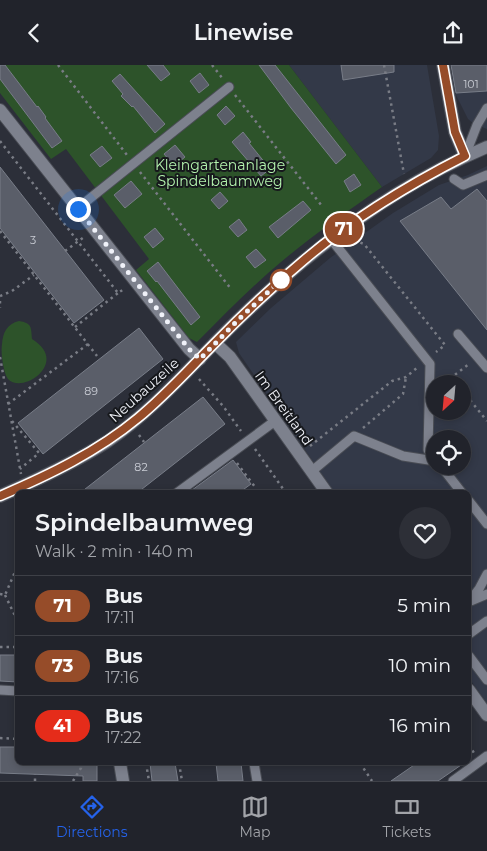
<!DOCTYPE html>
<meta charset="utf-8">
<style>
:root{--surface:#21232b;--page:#2d2f37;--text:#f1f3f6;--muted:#a2a4a9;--line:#3e4047;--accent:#2563eb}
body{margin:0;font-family:Montserrat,sans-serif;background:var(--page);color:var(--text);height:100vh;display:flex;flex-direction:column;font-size:19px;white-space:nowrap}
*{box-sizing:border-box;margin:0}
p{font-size:16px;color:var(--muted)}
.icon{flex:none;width:28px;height:28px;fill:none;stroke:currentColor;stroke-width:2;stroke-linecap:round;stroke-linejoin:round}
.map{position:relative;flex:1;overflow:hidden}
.panel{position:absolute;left:15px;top:425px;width:456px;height:275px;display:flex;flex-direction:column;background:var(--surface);border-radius:8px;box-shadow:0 2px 8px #0003,0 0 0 1px var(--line)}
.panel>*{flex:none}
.badge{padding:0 10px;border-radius:16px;font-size:18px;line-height:32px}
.needle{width:32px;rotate:206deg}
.tools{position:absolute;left:426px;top:310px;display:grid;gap:10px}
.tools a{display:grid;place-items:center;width:45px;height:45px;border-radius:50%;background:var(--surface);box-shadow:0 2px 8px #0003,0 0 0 1px var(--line);font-size:25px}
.you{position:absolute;width:25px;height:25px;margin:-12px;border:4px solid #fff;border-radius:50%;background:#1a73e8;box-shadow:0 0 0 8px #1a73e833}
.map>.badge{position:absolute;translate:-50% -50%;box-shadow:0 0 0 2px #fff}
.round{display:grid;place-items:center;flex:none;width:52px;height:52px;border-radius:26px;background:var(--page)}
.overview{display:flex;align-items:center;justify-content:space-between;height:85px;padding:0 20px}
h1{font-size:24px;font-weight:600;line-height:38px}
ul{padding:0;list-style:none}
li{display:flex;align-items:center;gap:15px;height:60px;padding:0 20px;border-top:1px solid var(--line)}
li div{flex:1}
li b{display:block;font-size:19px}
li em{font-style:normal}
li .badge{min-width:55px;font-weight:700;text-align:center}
header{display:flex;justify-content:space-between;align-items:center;height:65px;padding:0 20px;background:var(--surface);font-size:22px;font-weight:600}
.menu{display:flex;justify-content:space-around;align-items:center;height:70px;border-top:1px solid var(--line);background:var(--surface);font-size:14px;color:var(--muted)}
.menu a{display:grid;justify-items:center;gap:2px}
.menu .active{color:var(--accent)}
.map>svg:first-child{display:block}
.built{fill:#333948;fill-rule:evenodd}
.green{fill:#2d532a}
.building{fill:#5a5e69;stroke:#787d88}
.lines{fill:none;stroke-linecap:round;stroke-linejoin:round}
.lane-casing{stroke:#494c54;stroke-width:11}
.street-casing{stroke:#494c54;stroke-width:14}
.secondary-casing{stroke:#494c54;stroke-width:14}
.path{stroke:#797c85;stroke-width:2.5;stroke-dasharray:2.5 4;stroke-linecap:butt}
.lane{stroke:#7d818d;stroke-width:9}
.street{stroke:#7d818d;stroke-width:12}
.secondary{stroke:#7d818d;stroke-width:12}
.line-casing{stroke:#fff;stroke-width:11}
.line{stroke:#964c29;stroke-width:8}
.walk{stroke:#f0f2f9;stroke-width:5;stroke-dasharray:0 9}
.stop-dot{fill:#fff;stroke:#964c29;stroke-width:2.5}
.labels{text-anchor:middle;stroke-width:4;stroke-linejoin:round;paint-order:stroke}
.number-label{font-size:11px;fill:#cacdd5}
.park-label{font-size:14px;fill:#b4f4ae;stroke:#16181c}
.street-label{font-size:14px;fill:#f0f2f9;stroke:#16181c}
</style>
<header><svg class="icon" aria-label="back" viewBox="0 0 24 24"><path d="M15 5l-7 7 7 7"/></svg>Linewise<svg class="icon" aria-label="share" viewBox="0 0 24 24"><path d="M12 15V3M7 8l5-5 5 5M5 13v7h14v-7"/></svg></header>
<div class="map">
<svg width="487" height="716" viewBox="0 0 487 716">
<rect width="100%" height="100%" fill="#2c2f39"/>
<path class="built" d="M289,0H427L439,71L438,85L431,93L382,122Z
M451,0H487V64L474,59L468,54L455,28Z
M487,101V638L469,613V428L334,427L239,288L236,277L271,243L330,193L393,148L439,120L468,110ZM435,319H462V346H435ZM435,374H462V401H435Z"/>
<path class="green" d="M0,0H289L382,122C348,146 313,170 281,197C251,222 224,250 197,277L189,273L136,205L149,194L66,84L51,94L0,28Z
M19,256C32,258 31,262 32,274C70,297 23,330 8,314C5,310 4,304 3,299C2,292 1,286 2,279C3,267 7,259 19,256Z"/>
<path class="building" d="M0,0H5L37,42L38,41L46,52L45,53L62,76L52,83L0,14Z
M147,0H163L170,9L161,16Z
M259,0H275L346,90L336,99L291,43Z
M341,0H394V7L343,15Z
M451,0H487V26L456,28Z
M200,8L209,20L199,28L190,16Z
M120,9L165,59L155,68L133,41L132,42L121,31L123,29L112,16Z
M226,41L235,51L225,60L217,50Z
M243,67L251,77L249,78L270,104L261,111L232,77Z
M175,80L185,92L174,101L164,89Z
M102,81L112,93L100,102L90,90Z
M0,102L104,235L74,258L0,163Z
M354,109L361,120L350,127L344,116Z
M131,116L142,129L125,143L114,130Z
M477,124L487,136V265L400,156L441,132L451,144Z
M220,127L228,136L219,144L211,135Z
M303,136L311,145L278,173L269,162Z
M239,154L247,165L238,172L229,162Z
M155,163L164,174L153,183L144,172Z
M256,184L266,195L255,203L246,192Z
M158,197L200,252L191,260L157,216L156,217L147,206Z
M139,263L163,294L43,389L18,358Z
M203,332L225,359L137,428H80Z
M233,395L251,419L240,427L188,428Z
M0,590H18V617L0,616Z
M0,682H18V698H97V716H83V711L0,708Z
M150,698H175L178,716H152Z
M216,698H241L243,716H218Z
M417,698H464L438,716H391Z"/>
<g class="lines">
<defs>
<path id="lane" d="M465,91L477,60L487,43
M454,114L463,120L487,110
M78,143L229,22
M331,174L430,299L428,385L435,394
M458,269L487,303
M441,401L462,428
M312,406L354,371L403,391L435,396
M177,428L275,356
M469,436L487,459
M471,536L487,529
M469,537L479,524L487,509
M469,569L487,556
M469,591L487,615
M0,625L18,626
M254,698L257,716
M453,716L487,691"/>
<path id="street" d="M443,0L455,67L465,91
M0,45L189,284L200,294
M215,278L230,292L327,428
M469,625L487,650
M120,698L123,716"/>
<path id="secondary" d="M0,431C37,415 74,398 108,376C158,342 196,295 240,253C312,183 394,121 487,82"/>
</defs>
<use href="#lane" class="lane-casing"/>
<use href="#street" class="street-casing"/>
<use href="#secondary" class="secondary-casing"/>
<path class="path" d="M58,0L127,90
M212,0L223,14
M384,0L404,109
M235,30L322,141
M0,76L118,228L124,224
M140,107L231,224
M0,166L97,291
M356,173L359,177L364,179L445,280L436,287
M65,186L84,172
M0,231L12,226L34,210
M0,236V243
M75,262L118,228
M0,292L21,409
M199,314L223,341L241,366
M458,319L452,312L469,299
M462,325L487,356
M8,339L88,279
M12,356L39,388L20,404
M363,363L403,329L406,312
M139,370L144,377
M310,381L392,316L406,312L418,302
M255,384L286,428
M237,398L255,422L253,428
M0,529L5,530L18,500
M5,530L17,555L16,582
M0,582H16
M0,673L18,674
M469,680L474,688
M146,698L149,716
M179,698L182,716
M360,698L372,716
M35,716V709
M73,716L81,703V698"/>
<use href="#lane" class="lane"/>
<use href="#street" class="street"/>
<use href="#secondary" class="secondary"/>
</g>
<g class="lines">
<defs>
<path id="line" d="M0,431C49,410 97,387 138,353C166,330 189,304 214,279C242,250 272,222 303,196C352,154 408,120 465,91L455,67L443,0"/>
</defs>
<use href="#line" class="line-casing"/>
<use href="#line" class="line"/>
<path class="walk" d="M78,144L189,284L200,294L240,253L281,215"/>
</g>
<circle class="stop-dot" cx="281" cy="215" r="10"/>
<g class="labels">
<g class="number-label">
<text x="471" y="23">101</text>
<text x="33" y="179">3</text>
<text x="91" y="330">89</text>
<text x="141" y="406">82</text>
</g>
<g class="park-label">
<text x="220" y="105">Kleingartenanlage<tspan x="220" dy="16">Spindelbaumweg</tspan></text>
</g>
<g class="street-label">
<text transform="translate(144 325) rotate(-42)" y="5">Neubauzeile</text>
<text transform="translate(284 343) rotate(54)" y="5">Im Breitland</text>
</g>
</g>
</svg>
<div class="tools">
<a><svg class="needle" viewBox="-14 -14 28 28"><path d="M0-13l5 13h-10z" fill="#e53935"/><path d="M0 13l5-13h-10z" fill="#a2a4a9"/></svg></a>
<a><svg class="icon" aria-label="locate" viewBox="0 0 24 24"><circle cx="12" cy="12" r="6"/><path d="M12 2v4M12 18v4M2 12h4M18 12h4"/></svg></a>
</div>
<div class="you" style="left:78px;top:144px"></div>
<b class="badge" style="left:344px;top:164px;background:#964c29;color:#fff">71</b>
<section class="panel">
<div class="overview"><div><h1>Spindelbaumweg</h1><p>Walk · 2 min · 140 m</p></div><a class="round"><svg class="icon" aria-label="heart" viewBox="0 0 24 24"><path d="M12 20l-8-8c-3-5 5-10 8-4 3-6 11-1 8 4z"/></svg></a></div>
<ul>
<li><span class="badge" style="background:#964c29;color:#fff">71</span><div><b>Bus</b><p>17:11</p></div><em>5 min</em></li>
<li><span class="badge" style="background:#964c29;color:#fff">73</span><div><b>Bus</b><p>17:16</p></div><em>10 min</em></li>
<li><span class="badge" style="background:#e52c1a;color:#fff">41</span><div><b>Bus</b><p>17:22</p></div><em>16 min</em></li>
</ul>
</section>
</div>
<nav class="menu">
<a class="active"><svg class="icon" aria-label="directions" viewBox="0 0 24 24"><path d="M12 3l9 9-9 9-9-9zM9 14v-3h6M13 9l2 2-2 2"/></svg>Directions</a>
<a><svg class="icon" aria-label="map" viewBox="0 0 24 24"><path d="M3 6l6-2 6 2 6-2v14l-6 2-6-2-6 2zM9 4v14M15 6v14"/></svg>Map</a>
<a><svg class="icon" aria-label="tickets" viewBox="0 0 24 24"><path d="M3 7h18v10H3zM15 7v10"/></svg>Tickets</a>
</nav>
